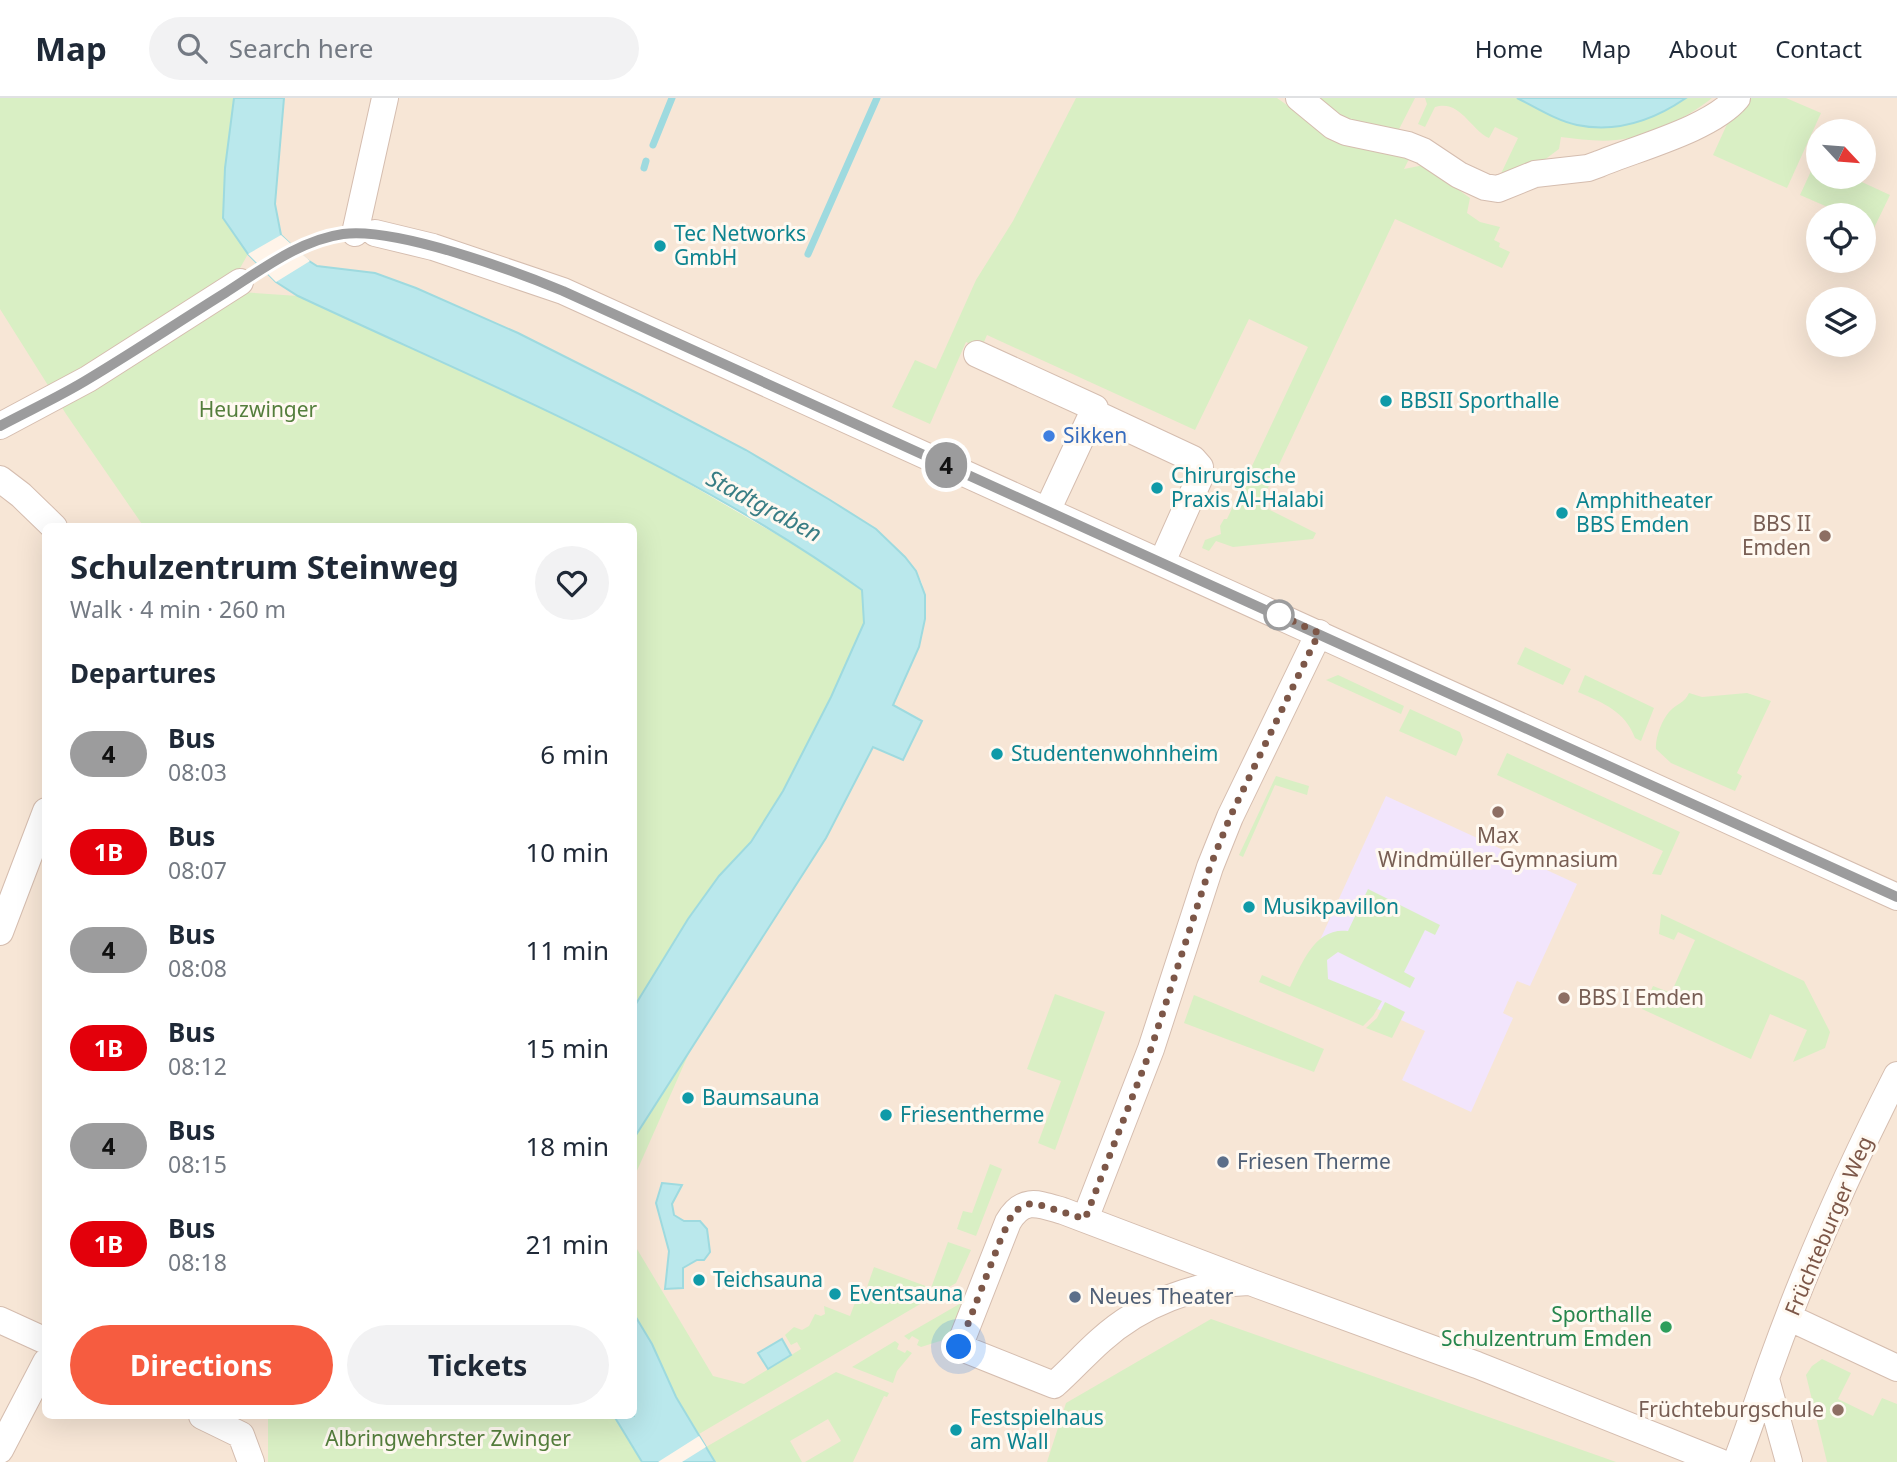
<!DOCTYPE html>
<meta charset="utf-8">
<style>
:root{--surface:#fff;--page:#f2f2f3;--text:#1f2937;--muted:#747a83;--line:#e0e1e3;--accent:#f65c40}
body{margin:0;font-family:"Noto Sans",sans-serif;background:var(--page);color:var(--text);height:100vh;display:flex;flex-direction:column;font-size:26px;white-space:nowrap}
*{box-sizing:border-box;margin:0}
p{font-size:23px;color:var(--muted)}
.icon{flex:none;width:38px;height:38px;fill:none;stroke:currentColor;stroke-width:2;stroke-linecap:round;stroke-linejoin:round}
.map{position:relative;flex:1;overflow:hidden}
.panel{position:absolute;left:42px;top:425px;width:595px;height:896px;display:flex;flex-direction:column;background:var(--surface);border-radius:10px;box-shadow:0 7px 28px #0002}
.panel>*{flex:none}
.badge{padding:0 14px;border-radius:23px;font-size:24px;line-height:46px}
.needle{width:46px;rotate:116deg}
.tools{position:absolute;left:1806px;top:21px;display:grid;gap:14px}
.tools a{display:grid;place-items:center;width:70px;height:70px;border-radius:50%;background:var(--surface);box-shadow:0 7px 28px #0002;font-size:35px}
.you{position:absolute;width:35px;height:35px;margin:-18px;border:5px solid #fff;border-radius:50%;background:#1a73e8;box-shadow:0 0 0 10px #1a73e833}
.map>.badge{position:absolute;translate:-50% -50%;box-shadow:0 0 0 4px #fff}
h2{padding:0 28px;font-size:26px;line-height:63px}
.round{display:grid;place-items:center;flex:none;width:74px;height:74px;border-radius:37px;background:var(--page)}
.overview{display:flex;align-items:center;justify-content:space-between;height:119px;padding:0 28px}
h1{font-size:33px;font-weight:700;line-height:52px}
.action{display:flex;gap:14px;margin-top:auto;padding:14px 28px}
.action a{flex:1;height:80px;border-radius:42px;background:var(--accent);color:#fff;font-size:28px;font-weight:700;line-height:80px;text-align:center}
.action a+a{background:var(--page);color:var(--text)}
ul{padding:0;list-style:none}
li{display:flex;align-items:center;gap:21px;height:98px;padding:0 28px}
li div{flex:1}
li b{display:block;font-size:26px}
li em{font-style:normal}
li .badge{min-width:77px;font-weight:700;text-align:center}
header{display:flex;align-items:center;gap:42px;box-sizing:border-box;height:98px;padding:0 35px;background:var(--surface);border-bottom:2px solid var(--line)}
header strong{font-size:33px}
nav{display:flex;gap:38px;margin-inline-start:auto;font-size:24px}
.search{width:490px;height:63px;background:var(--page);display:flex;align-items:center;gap:18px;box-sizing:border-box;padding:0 24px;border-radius:38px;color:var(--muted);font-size:26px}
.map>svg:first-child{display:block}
.residential{fill:#f7e6d6;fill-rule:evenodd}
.education{fill:#f2e5fc}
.green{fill:#d9efc4}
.water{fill:#bae8ec;stroke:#9edadf;stroke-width:2}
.pier{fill:#fff4e9}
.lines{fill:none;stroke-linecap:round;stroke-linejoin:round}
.stream{stroke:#9edadf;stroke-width:7}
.minor-casing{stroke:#d5bdaf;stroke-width:28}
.minor{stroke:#fff;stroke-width:26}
.line-casing{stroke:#fff;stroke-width:16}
.line{stroke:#9c9c9d;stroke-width:10}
.walk{stroke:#7d5748;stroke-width:7;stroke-dasharray:0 12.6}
.culture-dot{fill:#0f9aa8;stroke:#fff9f1;stroke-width:2.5}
.shop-dot{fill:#3f7fe0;stroke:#fff9f1;stroke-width:2.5}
.education-dot{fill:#8d6e63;stroke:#fff9f1;stroke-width:2.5}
.stop-dot{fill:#fff;stroke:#9c9c9d;stroke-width:3.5}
.service-dot{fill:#5c6f8a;stroke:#fff9f1;stroke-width:2.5}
.leisure-dot{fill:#2e9e5b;stroke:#fff9f1;stroke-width:2.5}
.labels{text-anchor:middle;stroke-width:6;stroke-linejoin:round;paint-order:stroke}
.culture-label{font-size:21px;fill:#0d838f;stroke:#fff9f1;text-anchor:start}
.park-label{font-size:21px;fill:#547e3c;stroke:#fff9f1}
.shop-label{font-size:21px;fill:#366cbe;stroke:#fff9f1;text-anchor:start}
.education-label{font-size:21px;fill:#785e54;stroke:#fff9f1;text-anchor:end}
.service-label{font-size:21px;fill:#4e5e75;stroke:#fff9f1;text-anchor:start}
.street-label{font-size:21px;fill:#7d5748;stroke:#fff9f1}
.leisure-label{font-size:21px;fill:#27864d;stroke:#fff9f1;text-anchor:end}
.water-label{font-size:23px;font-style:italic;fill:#397d84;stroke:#fff9f1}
</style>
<header>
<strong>Map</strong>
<div class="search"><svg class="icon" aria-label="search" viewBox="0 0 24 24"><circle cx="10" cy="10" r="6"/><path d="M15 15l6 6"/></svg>Search here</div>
<nav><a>Home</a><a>Map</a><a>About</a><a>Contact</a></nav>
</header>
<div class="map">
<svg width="1897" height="1364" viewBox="0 0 1897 1364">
<rect width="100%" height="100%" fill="#fff4e9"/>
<path class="residential" d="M0,0H234L225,70L248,156L276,184L506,295L812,457L862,492L719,778L634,909V429H46V1318H614L642,1364H0Z
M284,0H1517L1537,10L1645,22L1686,0H1897V1364H715L676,1299L652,1246L634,1216V1040L826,740L873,648L903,662L893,607L919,549L926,509L922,485L916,473L876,431L746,352L641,297L518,235L416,190L375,175L317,168L306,161L281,137L275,106ZM1818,33H1864V79H1818ZM1818,117H1864V163H1818ZM1818,201H1864V247H1818Z"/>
<path class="education" d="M1386,698L1577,786L1530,888L1517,883L1503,915L1513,920L1471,1014L1402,982L1425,933L1304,877Z"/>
<path class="green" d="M0,0H234L225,70L223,119L248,156L227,193L298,198L576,326L646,361L812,457L862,492L864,525L831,600L783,693L751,744L719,778L688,821L634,909V429H144L66,316L0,211Z
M1076,0H1277L1304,19L1410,59L1404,71L1424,67L1470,100L1467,115L1480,124L1500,129L1494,142L1500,145L1499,149L1510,154L1502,170L1395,121L1260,407L1316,435L1313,441L1233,449L1216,443L1209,453L1202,450L1205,442L1221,436L1220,428L1224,421H1227L1308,249L1249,221L1195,332L987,237L981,251L966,244L930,326L892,309L915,262L936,271L976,182L1013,123Z
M1303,0H1415L1396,37L1342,21Z
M1425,0H1517L1575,27L1645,22L1686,0H1712C1685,21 1650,39 1616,42C1598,44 1579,41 1561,39L1559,51L1509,88L1496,86L1518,40L1495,29L1489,40C1470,31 1460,1 1435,9L1425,29L1418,26L1427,6Z
M1744,0H1786L1821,15L1787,90L1713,57L1728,24Z
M1818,58V79H1851L1890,97L1874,130L1864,125V117H1846L1800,97Z
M1525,549L1571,571L1563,587L1517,566Z
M1338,577L1404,608L1401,616L1326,582Z
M1585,577L1654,610L1641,643L1635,640C1625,613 1603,605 1578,594Z
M1689,595L1702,599L1747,595L1771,603L1737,675L1742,678L1735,693L1671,665L1656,651C1655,640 1662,622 1669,614C1676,606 1685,605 1689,595Z
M1410,611L1460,634L1463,642L1456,658L1399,633Z
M1507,655L1680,734L1661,777L1652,776L1663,753L1497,677Z
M1276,678L1309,688L1307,697L1275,687L1243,759L1239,757Z
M1368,791L1440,827L1435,837L1425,832L1404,874L1415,880L1410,890L1338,854L1327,862L1328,881L1382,903L1373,918L1363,928L1259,884L1262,877L1290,889C1303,864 1315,829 1348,833Z
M1661,816L1804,883L1830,934L1825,950L1793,964L1807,932L1770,916L1751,961L1642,911L1653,888L1671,895L1695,842L1678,834L1674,842L1659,836Z
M1055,896L1105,914L1055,1052L1038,1045L1061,983L1027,971Z
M1194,897L1324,951L1314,974L1184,925Z
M1385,904L1405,914L1392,940L1366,930L1377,920Z
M689,955L636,1075L634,1084V1040Z
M990,1066L1002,1071L976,1138L957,1131L963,1113L972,1115Z
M948,1144L971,1152L956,1185L699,1336L676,1299L652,1246L634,1216V1146L713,1278L744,1286L801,1251L797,1244L791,1247L785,1237L794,1229L802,1232L809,1228L815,1216L821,1218L825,1216L824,1208L850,1218L860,1191L866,1192L874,1169L931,1190Z
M968,1201L956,1238L921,1249L917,1247L919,1242L912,1238L909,1242L904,1238Z
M1211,1221L1616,1364H1047L1066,1305Z
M895,1243L899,1246L897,1251L905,1255L907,1252L912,1255L897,1273L893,1285L852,1269Z
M1822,1261L1851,1275L1838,1301L1873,1318L1882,1300L1897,1306V1364H1827L1806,1277L1812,1268Z
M836,1274L889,1295L887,1299L884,1298L853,1364H805L841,1343L828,1321L790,1343L802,1364H715L706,1349Z
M268,1318H614L642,1364H268Z"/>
<path class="water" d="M234,0H284L275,106L281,137L306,161L317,168L375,175L416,190L518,235L641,297L746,352L830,402L876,431L905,459L916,473L925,497V521L919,549L893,607L922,623L903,662L873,649L826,740L634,1040V909L688,821L719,778L751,744L783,693L831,599L864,525L862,492C689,368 490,288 298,198L276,184L248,156L223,120L225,70Z
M1517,0H1686C1654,22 1616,35 1577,27C1557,23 1535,9 1517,0Z
M662,1085L682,1087L672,1106L674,1117L684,1123H700L707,1131L710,1154L704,1162H697L683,1170V1190L665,1191L669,1153L656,1105Z
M634,1216L652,1246L676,1299L715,1364H642L614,1318H634Z
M782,1241L791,1257L768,1271L758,1255Z"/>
<path class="pier" d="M281,137L310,163L276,184L248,156Z
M699,1338L706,1349L682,1364H658Z"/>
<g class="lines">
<path class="stream" d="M653,47L672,0
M644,70L646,63
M808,156L877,0"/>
<defs>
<path id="minor" d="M1299,0L1333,28L1346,34L1408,47L1423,53L1459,77L1485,89L1498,91L1535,76L1588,70L1599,66C1637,50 1711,31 1737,0
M355,135L385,0
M375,135L433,149L563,193L1897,799
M977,256L1095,310L1047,413
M1103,319L1193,361L1200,369V379L1162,464
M0,328L88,281L240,184
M0,381L21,397L54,429
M0,834L46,713
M1085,1121L1151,951L1210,769L1230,719L1319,535
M1249,1184C1195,1185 1141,1206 1101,1242C1084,1257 1070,1273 1054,1287L959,1249L1008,1124C1023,1098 1039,1106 1063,1113L1258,1187L1477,1267L1720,1364
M1790,1220L1897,1270
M0,1222L46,1243
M1766,1281L1789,1364
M202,1318L241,1337L251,1364
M0,1352L46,1264
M1736,1364C1749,1331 1760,1296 1772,1263C1807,1165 1850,1069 1897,977"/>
</defs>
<use href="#minor" class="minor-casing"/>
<use href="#minor" class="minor"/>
</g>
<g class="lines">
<defs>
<path id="line" d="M0,328C30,312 61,298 90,280C135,253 180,223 225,195C261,172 300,142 343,136C396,129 512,172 563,193L1897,799"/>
</defs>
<use href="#line" class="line-casing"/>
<use href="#line" class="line"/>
<path class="walk" d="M959,1249L1000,1143L1013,1114L1028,1106H1037L1085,1121L1151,951L1210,769L1230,719L1319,535L1279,517"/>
</g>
<g class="culture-dot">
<circle cx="660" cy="148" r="7"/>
<circle cx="1386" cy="303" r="7"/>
<circle cx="1157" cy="390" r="7"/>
<circle cx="1562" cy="415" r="7"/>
<circle cx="997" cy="656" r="7"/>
<circle cx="1249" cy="809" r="7"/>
<circle cx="688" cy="1000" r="7"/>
<circle cx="886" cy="1017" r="7"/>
<circle cx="699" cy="1182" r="7"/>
<circle cx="835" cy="1196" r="7"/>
<circle cx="956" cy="1332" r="7"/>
</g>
<circle class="shop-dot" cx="1049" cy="338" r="7"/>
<g class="education-dot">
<circle cx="1825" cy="438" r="7"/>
<circle cx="1498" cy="714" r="7"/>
<circle cx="1564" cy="900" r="7"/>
<circle cx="1838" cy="1312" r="7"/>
</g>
<circle class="stop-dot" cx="1279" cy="517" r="14"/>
<g class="service-dot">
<circle cx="1223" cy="1064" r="7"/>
<circle cx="1075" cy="1199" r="7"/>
</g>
<circle class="leisure-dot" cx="1666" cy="1229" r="7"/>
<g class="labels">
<g class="culture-label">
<text x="674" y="143">Tec Networks<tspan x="674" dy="24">GmbH</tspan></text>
<text x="1400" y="310">BBSII Sporthalle</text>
<text x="1171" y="385">Chirurgische<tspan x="1171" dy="24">Praxis Al-Halabi</tspan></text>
<text x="1576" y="410">Amphitheater<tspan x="1576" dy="24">BBS Emden</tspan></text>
<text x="1011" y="663">Studentenwohnheim</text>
<text x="1263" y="816">Musikpavillon</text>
<text x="702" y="1007">Baumsauna</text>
<text x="900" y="1024">Friesentherme</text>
<text x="713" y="1189">Teichsauna</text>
<text x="849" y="1203">Eventsauna</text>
<text x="970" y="1327">Festspielhaus<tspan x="970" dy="24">am Wall</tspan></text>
</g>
<g class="park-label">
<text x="258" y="319">Heuzwinger</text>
<text x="448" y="1348">Albringwehrster Zwinger</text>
</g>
<g class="shop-label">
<text x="1063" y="345">Sikken</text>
</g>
<g class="education-label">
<text x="1811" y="433">BBS II<tspan x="1811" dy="24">Emden</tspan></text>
<text x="1498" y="745" text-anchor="middle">Max<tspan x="1498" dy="24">Windmüller-Gymnasium</tspan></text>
<text x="1578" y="907" text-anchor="start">BBS I Emden</text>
<text x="1824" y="1319">Früchteburgschule</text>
</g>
<g class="service-label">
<text x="1237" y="1071">Friesen Therme</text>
<text x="1089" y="1206">Neues Theater</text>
</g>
<g class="street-label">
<text transform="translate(1829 1128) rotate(-67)" y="7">Früchteburger Weg</text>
</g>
<g class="leisure-label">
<text x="1652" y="1224">Sporthalle<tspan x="1652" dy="24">Schulzentrum Emden</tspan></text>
</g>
<g class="water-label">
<text transform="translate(764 408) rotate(28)" y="8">Stadtgraben</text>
</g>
</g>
</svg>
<div class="tools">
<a><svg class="needle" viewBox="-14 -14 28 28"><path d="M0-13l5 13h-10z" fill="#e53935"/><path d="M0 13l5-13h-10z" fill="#747a83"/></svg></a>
<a><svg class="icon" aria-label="locate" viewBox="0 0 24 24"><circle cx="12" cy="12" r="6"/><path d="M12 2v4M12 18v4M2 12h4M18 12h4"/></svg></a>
<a><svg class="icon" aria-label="layers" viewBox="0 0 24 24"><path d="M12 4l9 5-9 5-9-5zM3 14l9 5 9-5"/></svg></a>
</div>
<div class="you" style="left:959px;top:1249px"></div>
<b class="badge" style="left:946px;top:367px;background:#9c9c9d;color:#111">4</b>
<section class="panel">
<div class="overview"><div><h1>Schulzentrum Steinweg</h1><p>Walk · 4 min · 260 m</p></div><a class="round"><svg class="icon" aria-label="heart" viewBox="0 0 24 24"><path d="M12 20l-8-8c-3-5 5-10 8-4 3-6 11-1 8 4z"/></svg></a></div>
<h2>Departures</h2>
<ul>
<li><span class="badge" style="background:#9c9c9d;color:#111">4</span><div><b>Bus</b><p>08:03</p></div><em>6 min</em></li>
<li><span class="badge" style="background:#e3000b;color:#fff">1B</span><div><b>Bus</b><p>08:07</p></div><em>10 min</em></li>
<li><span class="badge" style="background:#9c9c9d;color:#111">4</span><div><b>Bus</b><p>08:08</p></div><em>11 min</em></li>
<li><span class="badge" style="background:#e3000b;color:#fff">1B</span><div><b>Bus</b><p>08:12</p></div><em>15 min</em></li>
<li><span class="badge" style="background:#9c9c9d;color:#111">4</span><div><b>Bus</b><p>08:15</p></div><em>18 min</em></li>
<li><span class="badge" style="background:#e3000b;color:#fff">1B</span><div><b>Bus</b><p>08:18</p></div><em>21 min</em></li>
</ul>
<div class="action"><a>Directions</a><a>Tickets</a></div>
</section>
</div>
